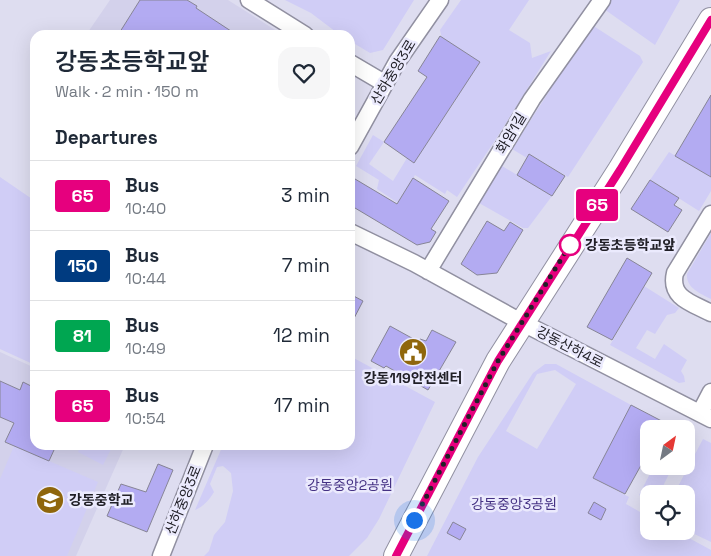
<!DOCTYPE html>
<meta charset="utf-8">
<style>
:root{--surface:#fff;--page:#f6f6f7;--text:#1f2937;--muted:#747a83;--line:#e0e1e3}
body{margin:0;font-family:"Space Grotesk","Noto Sans KR",sans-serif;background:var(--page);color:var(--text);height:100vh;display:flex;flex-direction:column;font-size:19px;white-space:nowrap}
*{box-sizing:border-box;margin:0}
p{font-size:16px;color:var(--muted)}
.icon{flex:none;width:28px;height:28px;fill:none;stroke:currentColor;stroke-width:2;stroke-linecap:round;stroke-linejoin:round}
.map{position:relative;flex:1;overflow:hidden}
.side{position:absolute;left:30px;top:30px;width:325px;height:420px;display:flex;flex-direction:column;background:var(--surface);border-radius:15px;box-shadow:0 5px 20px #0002}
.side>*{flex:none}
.badge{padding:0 10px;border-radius:4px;font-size:18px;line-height:32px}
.needle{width:32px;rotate:33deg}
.controls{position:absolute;left:640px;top:420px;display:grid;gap:10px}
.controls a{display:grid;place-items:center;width:55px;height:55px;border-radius:10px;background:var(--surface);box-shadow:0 5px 20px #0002;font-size:25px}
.you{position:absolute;width:25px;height:25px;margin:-12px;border:4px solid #fff;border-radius:50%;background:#1a73e8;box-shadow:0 0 0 8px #1a73e833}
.map>.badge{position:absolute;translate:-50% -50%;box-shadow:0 0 0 2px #fff}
h2{padding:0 25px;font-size:19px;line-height:45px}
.round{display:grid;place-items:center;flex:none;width:52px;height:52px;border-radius:15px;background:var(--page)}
.summary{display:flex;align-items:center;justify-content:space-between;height:85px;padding:0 25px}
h1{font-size:24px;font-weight:600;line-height:38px}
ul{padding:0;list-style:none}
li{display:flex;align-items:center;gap:15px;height:70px;padding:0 25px;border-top:1px solid var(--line)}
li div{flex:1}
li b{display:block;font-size:19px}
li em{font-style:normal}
li .badge{min-width:55px;font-weight:700;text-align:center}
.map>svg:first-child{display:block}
.built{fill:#d3d1eb}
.green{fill:#d0cdf6;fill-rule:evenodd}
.building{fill:#b3abf2;stroke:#878596}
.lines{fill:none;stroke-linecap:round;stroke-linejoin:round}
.minor-casing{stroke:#9190a1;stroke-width:19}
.secondary-casing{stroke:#9190a1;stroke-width:26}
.minor{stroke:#fff;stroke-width:16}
.secondary{stroke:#fff;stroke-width:24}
.line-casing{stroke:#fff;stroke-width:11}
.line{stroke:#e6007e;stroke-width:8}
.walk{stroke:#212027;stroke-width:5;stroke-dasharray:0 9}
.stop-dot{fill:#fff;stroke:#e6007e;stroke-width:2.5}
.labels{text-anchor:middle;stroke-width:5;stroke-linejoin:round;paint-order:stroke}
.street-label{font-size:14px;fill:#212027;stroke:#ebeafd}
.stop-label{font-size:14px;font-weight:bold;fill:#212027;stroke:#ebeafd;text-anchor:start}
.poi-label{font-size:14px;font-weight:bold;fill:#212027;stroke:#ebeafd}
.park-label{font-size:14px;fill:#453284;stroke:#ebeafd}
</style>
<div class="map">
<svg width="711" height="556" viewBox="0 0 711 556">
<rect width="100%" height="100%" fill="#deddf0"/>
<path class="built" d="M110,0H228L283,35H86Z
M0,352L35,368V445H125L76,556H0Z"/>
<path class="green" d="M285,0H414L383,50L370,53L350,41V35H340L311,13Z
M461,0H529L509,30L530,43L532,58L551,51L496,139L457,197L447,190L445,194L415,175L398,203L377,189L379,180L356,166L373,135L384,142L369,164L393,181L407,158L414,162L456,100L440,30Z
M611,0H680L655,45L604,9Z
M592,25L640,56L643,62L568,177L530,154L527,158L512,149Z
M669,152L711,177V191L699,211L650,180Z
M502,166L552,196L528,228H523L479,203Z
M0,177L35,201V365L0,349Z
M711,233V299C700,293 686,288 687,274Z
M644,286L679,308L675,313L667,315L655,334L647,330L636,348L655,359L664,344L687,360L681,371L684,376L685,382L679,383L610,345Z
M350,356L435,402L379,519L367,538L349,556H204L209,551L214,535L225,522L233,491L231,473L223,466L217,467L210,484L214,492C209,500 204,506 195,510L223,445H350Z
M545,364H556L631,405L593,478L629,497L626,504L649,517V531H676L711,550V556H427L478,457L533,373ZM555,370L576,384L537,449L506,431L537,374Z
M703,439L711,443V542L686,530V494H674Z
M81,445H113L103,465L78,452Z
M14,446L98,482L67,556H0V479Z
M654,466H673L659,494H649V500L639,495Z"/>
<path class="building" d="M140,0H187L197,6L196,8L237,35H118Z
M440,36L480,62L414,163L384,142L427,77L418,71Z
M711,95V177L675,156Z
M529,154L565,176L552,196L517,175Z
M350,176L397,204L413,178L449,201L431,229L436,232L430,242L417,245L350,205Z
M650,180L679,198L674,205L682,210L668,232L631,209Z
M487,221L504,231L510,222L523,230L497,273L477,275L461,264Z
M627,258L652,273L612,340L587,327Z
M350,294L363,301L350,326Z
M390,326L419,342L420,339L426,341L432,330L456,342L428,390L386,366L384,368L371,361Z
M0,381L20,390L23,382L35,388V445H44L54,450L49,461L5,442L14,423L0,417Z
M631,405L677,429H649V451L625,494L593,478Z
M158,464L173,470L147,532L107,516L121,484L146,492Z
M594,502L606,509L601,520L588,513Z
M453,522L466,529L460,540L447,533Z"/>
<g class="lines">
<defs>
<path id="minor" d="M249,0L305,35
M350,63L384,83
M350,147L397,62L440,0
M711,214L675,273C669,298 692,303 711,313
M350,232L414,263L521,322L711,419
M428,271L532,99L602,0
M700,413L711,392
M161,556L205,445"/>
<path id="secondary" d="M396,556L498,361L620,170L711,20"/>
</defs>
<use href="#minor" class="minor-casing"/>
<use href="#secondary" class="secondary-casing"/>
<use href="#minor" class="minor"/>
<use href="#secondary" class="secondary"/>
</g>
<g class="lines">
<defs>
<path id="line" d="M396,556L498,361L620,170L711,20"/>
</defs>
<use href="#line" class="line-casing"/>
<use href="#line" class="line"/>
<path class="walk" d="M414,520L498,361L570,245"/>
</g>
<defs>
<symbol id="civic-disc" viewBox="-11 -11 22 22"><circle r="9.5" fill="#8f660c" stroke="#ebeafd"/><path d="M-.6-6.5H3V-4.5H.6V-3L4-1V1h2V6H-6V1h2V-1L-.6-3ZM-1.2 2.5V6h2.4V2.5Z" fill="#fff"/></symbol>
<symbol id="school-disc" viewBox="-11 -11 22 22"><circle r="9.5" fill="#8f660c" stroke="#ebeafd"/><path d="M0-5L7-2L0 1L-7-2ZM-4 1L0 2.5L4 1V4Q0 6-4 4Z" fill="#fff"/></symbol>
</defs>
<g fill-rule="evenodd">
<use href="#civic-disc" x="397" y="336" width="32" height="32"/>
<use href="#school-disc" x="34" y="484" width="32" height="32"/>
</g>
<circle class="stop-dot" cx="570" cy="245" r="10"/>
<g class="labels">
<g class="street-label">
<text transform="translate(393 72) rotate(-59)" y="5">산하중앙3로</text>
<text transform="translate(511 133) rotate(-59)" y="5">화암1길</text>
<text transform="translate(570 347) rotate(27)" y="5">강동산하4로</text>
<text transform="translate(183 500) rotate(-68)" y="5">산하중앙3로</text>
</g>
<g class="stop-label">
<text x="585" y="250">강동초등학교앞</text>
</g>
<g class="poi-label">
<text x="413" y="383">강동119안전센터</text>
<text x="69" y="505" text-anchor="start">강동중학교</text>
</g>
<g class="park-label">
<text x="350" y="490">강동중앙2공원</text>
<text x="514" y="509">강동중앙3공원</text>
</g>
</g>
</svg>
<div class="controls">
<a><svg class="needle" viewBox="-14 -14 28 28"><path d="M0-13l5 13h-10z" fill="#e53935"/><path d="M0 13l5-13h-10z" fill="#747a83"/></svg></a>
<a><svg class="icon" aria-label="locate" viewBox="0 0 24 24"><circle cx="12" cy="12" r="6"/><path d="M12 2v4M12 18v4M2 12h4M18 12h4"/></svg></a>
</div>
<div class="you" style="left:414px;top:520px"></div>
<b class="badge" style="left:597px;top:205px;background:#e6007e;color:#fff">65</b>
<section class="side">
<div class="summary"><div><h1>강동초등학교앞</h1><p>Walk · 2 min · 150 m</p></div><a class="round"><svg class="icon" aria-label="heart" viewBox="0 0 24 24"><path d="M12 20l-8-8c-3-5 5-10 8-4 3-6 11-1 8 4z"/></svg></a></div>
<h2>Departures</h2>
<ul>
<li><span class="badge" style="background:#e6007e;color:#fff">65</span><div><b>Bus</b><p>10:40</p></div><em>3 min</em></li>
<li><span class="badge" style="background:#003b80;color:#fff">150</span><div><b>Bus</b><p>10:44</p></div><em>7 min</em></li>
<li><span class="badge" style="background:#00a651;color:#fff">81</span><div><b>Bus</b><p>10:49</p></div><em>12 min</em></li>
<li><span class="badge" style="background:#e6007e;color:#fff">65</span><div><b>Bus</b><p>10:54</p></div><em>17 min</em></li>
</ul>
</section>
</div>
